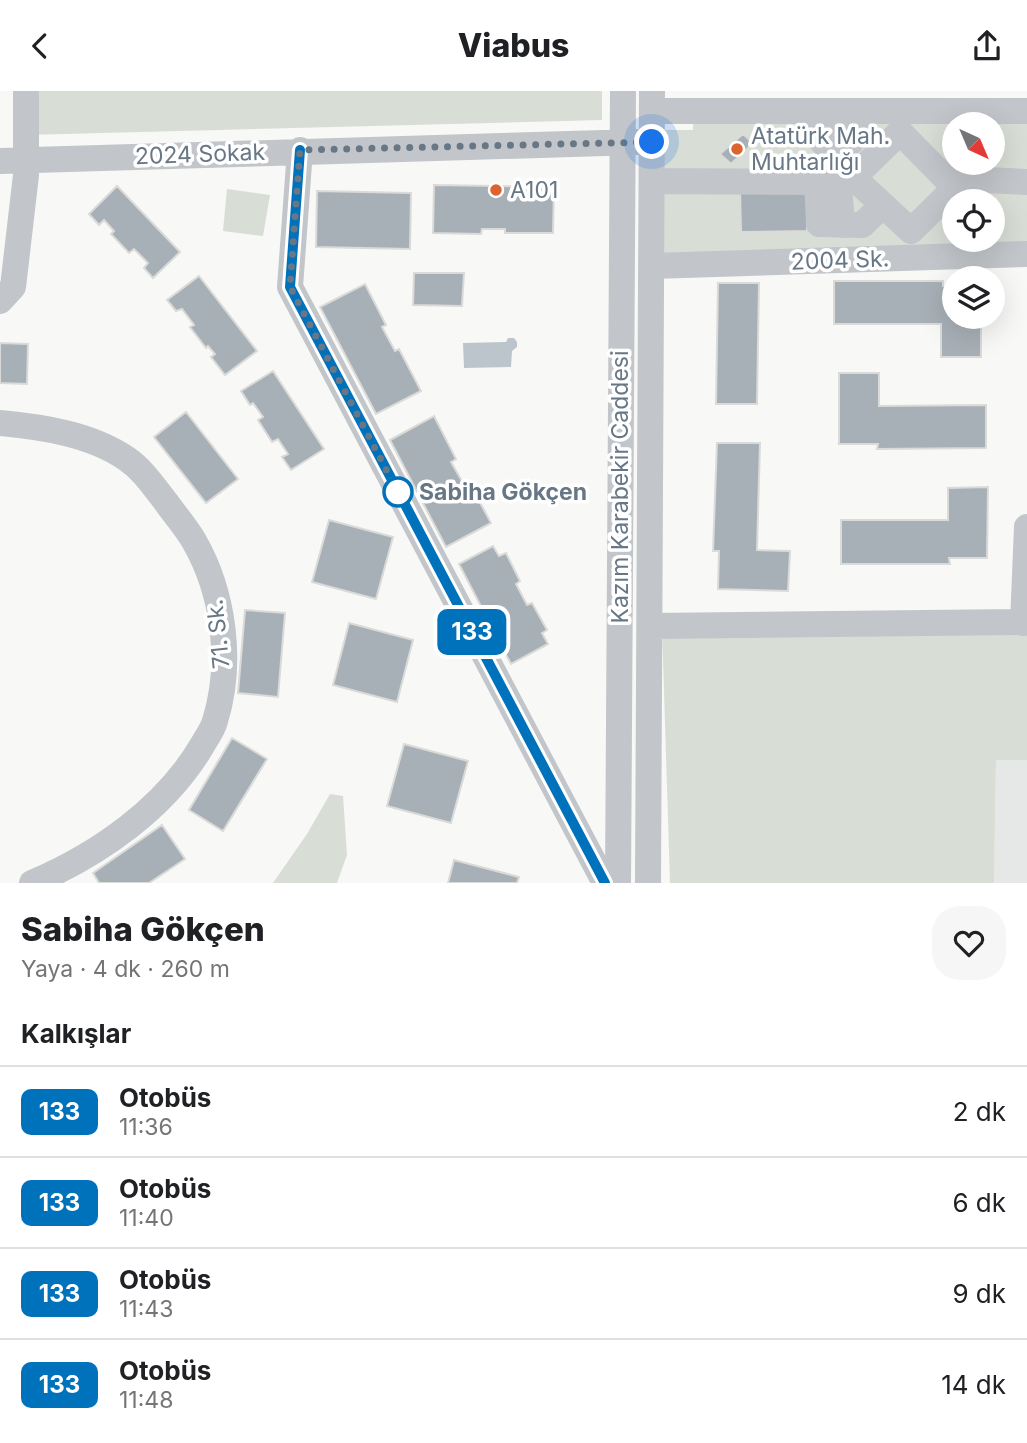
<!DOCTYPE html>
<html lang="tr">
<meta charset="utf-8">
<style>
:root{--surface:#fff;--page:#f6f6f6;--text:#202124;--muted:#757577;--line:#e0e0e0}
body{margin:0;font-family:Inter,sans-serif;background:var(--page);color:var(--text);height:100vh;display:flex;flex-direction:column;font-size:26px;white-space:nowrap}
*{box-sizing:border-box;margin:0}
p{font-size:23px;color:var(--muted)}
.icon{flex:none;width:38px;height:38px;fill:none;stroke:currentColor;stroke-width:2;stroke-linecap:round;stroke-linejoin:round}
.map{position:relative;height:792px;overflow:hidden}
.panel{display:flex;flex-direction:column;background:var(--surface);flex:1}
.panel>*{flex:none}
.badge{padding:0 14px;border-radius:10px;font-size:24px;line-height:46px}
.needle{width:46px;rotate:136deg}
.buttons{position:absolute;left:942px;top:21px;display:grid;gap:14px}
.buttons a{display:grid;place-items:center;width:63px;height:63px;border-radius:50%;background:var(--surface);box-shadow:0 7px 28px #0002;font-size:35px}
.you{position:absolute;width:35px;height:35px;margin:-18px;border:5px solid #fff;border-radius:50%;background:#1a73e8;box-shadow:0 0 0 10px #1a73e833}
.map>.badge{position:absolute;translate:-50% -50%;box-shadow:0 0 0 4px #fff}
h2{padding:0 21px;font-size:26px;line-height:63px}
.round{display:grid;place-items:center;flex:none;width:74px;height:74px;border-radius:28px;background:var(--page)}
.head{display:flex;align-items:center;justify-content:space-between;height:119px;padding:0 21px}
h1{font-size:33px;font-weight:800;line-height:52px}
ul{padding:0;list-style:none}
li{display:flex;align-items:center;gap:21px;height:91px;padding:0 21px;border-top:2px solid var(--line)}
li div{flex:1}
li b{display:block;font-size:26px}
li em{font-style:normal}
li .badge{min-width:77px;font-weight:700;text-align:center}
header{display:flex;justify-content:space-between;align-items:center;height:91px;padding:0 21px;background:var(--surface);font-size:32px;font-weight:800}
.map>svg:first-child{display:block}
.built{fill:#e6e7e7}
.green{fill:#d8ddd5;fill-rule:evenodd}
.water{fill:#bcc5cb}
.building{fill:#a8b0b7;stroke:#dadad8;stroke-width:2}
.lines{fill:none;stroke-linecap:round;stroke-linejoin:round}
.minor{stroke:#c2c5c9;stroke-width:26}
.line-casing{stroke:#fff;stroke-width:16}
.line{stroke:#0072bc;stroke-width:10}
.walk{stroke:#687786;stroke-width:7;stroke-dasharray:0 12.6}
.poi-dot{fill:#dd6331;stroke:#fff;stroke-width:2.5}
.stop-dot{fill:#fff;stroke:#0072bc;stroke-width:3.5}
.labels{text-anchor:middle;stroke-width:7;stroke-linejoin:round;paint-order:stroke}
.poi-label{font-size:23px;fill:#687786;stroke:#fff;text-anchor:start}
.street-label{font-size:23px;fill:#687786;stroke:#fff}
.stop-label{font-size:23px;font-weight:bold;fill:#687786;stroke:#fff;text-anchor:start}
</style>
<header><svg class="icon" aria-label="back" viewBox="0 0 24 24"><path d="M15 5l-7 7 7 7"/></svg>Viabus<svg class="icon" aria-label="share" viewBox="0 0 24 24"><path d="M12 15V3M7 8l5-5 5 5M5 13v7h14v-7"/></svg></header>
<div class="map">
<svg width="1027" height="792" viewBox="0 0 1027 792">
<rect width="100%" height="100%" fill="#f8f8f6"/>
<path class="built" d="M996,669H1027V792H994Z"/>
<path class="green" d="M26,0H602V29L25,44Z
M694,9L1027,19V163L663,174L664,39H693ZM954,33H992V72H954ZM954,110H992V149H954Z
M227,98L270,104L263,145L223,140Z
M1027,449V669H996L994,792H670L662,535L1023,531Z
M330,703L343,705L347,764L337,792H273L307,743Z"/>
<path class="water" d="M508,247H514L517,251V256L512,260L511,276L464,277L463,252L506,251Z"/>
<path class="building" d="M743,43L753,52L731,73L720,63Z
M434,94L554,96L553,142H505V138H482L481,143L433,142Z
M117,95L180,161L153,187L144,177L148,172L134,158L129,162L111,143L114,140L104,129L99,134L89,123Z
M317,100L411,102L410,158L316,156Z
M740,100H808L807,140L741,141Z
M414,182H464L462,215L413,214Z
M199,185L257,260L225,284L211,266L215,263L208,255L206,257L190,236L194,234L182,218L176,220L167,209Z
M834,190H943V195H954V226H981V266H941V233H834Z
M718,192H759L757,313H716Z
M365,193L386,234L382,236L395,260L399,258L421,300L376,323L320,216Z
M0,252L28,253L27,293L0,292Z
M273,280L324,358L291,379L282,366L288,363L278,348L272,351L258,329L263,326L253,312L250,314L241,300Z
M839,282H879V315L986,314V357L877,358L878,353H839Z
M186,321L238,388L206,412L154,346Z
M434,325L456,368L451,371L463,392L469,391L491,432L446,456L390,349Z
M717,352H760L757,459L790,460L788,500L718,498L719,460H713Z
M988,396L987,467H949L950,473H841V429H948V397Z
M329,429L393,446L376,508L312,491Z
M493,455L499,465L506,462L520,490L516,493L527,514L532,512L547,539L542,542L548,553L511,573L459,473Z
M245,519L285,522L278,606L238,602Z
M349,532L413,549L397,611L333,594Z
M232,647L267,668L223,740L189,719Z
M404,653L468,670L451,732L387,715Z
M162,734L185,768L149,792H99L93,782Z
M454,769L519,786L517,792H448Z"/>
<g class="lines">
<path class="minor" d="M652,20H1027
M300,59L290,196L605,792
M837,67L816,44L839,20L859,42L837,67L842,134
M0,70L638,51
M663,90L817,91L819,133L862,134L883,114
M954,96L900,41L860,80L857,90L911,140L964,88L1027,91
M652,175L1027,163
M0,210L13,196L26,84V0
M0,332C42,336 91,343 127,368C143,379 154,396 166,411C175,424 186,436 194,450C224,502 233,572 215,630C213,638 207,646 203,653C166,717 98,764 32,792
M1023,532L1027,436
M650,535L1027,531
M618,792L623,0
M648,792L652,0"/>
</g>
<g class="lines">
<defs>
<path id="line" d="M300,59L290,196L605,792"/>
</defs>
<use href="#line" class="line-casing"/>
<use href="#line" class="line"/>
<path class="walk" d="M398,401L290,196L300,59L652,51"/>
</g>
<g class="poi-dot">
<circle cx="737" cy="58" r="7"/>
<circle cx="496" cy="99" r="7"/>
</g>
<circle class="stop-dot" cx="398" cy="401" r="14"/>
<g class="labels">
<g class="poi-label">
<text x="751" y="53">Atatürk Mah.<tspan x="751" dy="26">Muhtarlığı</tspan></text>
<text x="510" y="107">A101</text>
</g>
<g class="street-label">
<text transform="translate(200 63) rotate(-2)" y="8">2024 Sokak</text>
<text transform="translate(840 169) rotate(-2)" y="8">2004 Sk.</text>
<text transform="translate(620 396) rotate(-90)" y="8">Kazım Karabekir Caddesi</text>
<text transform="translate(218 543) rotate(-96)" y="8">71. Sk.</text>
</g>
<g class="stop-label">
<text x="419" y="409">Sabiha Gökçen</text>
</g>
</g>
</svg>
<div class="buttons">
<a><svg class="needle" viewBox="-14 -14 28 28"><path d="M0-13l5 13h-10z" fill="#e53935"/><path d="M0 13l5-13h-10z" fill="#757577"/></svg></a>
<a><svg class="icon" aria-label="locate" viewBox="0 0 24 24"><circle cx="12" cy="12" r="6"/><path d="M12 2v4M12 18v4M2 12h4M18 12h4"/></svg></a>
<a><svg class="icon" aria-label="layers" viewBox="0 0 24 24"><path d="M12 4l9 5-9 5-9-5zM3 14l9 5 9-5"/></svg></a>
</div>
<div class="you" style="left:652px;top:51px"></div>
<b class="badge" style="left:472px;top:541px;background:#0072bc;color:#fff">133</b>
</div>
<section class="panel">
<div class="head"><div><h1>Sabiha Gökçen</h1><p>Yaya · 4 dk · 260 m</p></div><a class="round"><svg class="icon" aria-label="heart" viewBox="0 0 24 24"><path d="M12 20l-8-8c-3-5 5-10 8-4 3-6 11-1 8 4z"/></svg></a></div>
<h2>Kalkışlar</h2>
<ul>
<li><span class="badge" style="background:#0072bc;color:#fff">133</span><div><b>Otobüs</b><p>11:36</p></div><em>2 dk</em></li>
<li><span class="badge" style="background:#0072bc;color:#fff">133</span><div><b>Otobüs</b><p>11:40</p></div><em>6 dk</em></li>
<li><span class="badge" style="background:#0072bc;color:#fff">133</span><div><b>Otobüs</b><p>11:43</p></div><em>9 dk</em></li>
<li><span class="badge" style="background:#0072bc;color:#fff">133</span><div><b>Otobüs</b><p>11:48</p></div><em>14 dk</em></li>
</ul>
</section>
